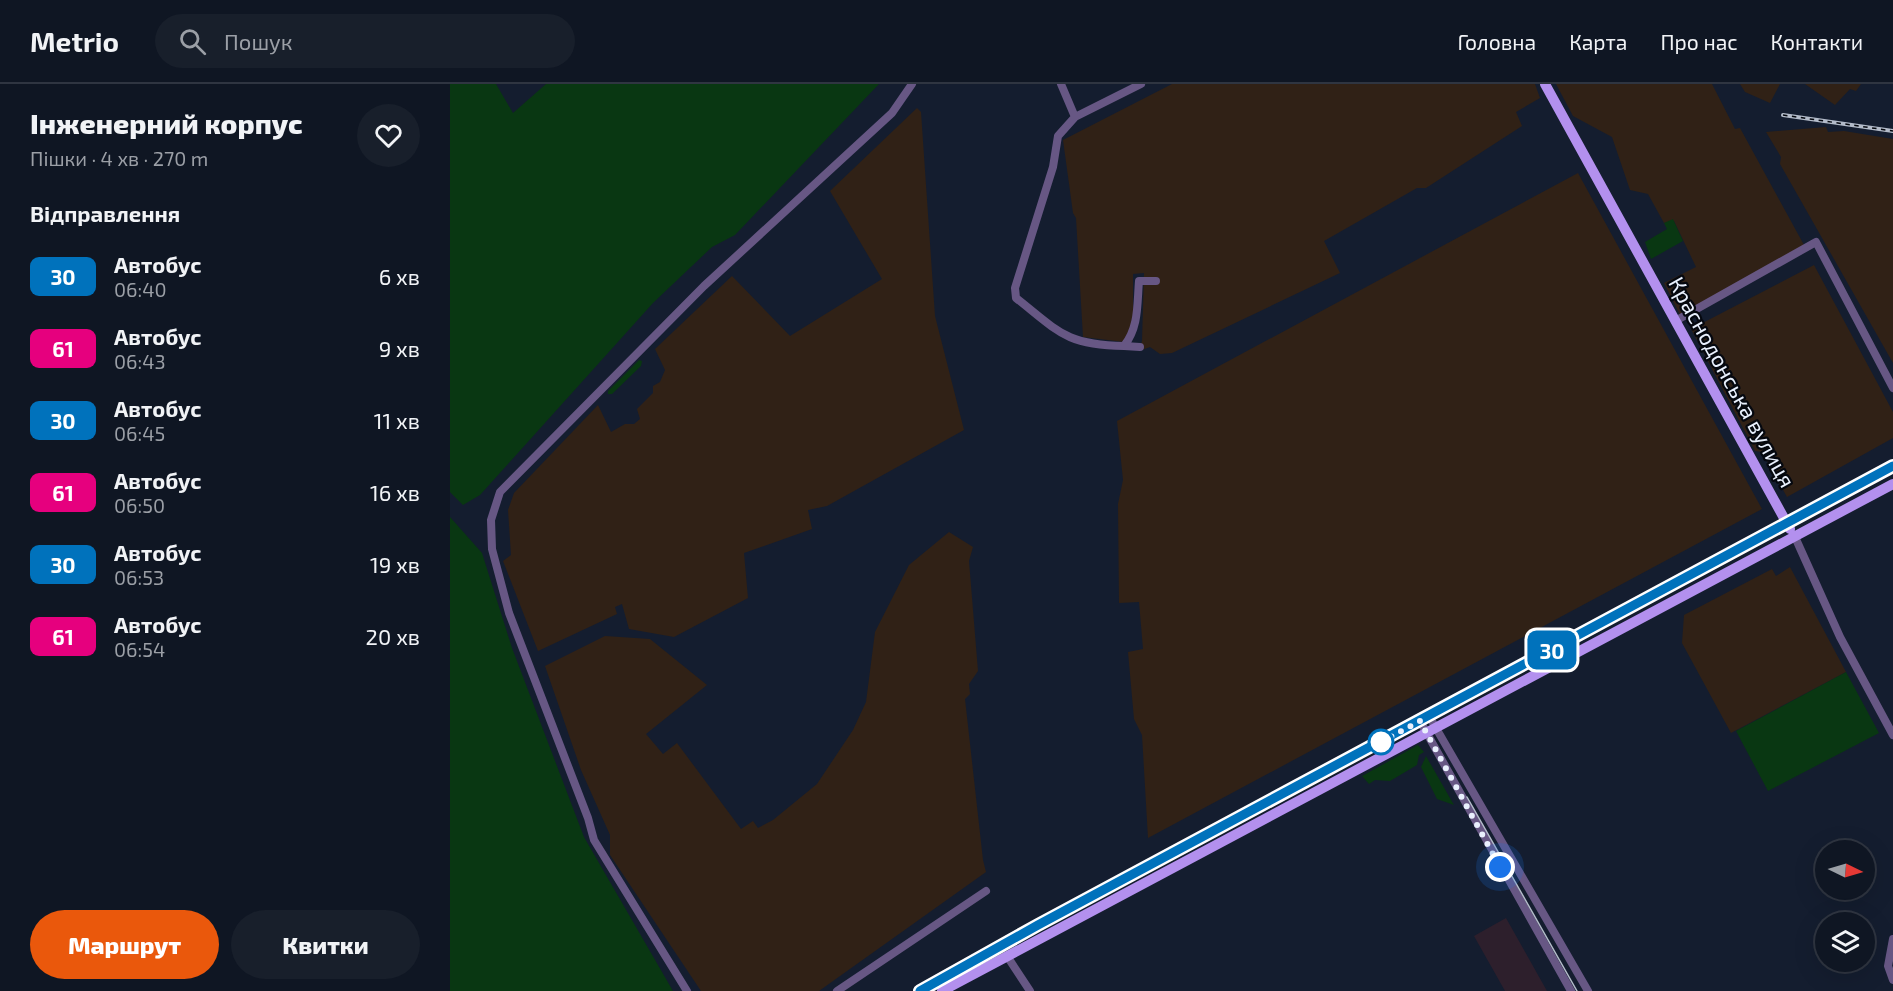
<!DOCTYPE html>
<html lang="uk">
<meta charset="utf-8">
<style>
:root{--surface:#0f1623;--page:#181f2b;--text:#f1f3f6;--muted:#9b9fa6;--line:#2f3541;--accent:#ea580c}
body{margin:0;font-family:"Exo 2",sans-serif;background:var(--page);color:var(--text);height:100vh;display:flex;flex-direction:column;font-size:22px;white-space:nowrap}
*{box-sizing:border-box;margin:0}
p{font-size:20px;color:var(--muted)}
.icon{flex:none;width:33px;height:33px;fill:none;stroke:currentColor;stroke-width:2;stroke-linecap:round;stroke-linejoin:round}
.map{position:relative;flex:1;overflow:hidden}
.drawer{display:flex;flex-direction:column;background:var(--surface);width:450px}
.drawer>*{flex:none}
.badge{padding:0 12px;border-radius:9px;font-size:21px;line-height:39px}
.needle{width:39px;rotate:95deg}
.fabs{position:absolute;left:1365px;top:756px;display:grid;gap:12px}
.fabs a{display:grid;place-items:center;width:60px;height:60px;border-radius:50%;background:var(--surface);box-shadow:0 6px 24px #0002,0 0 0 2px var(--line);font-size:30px}
.you{position:absolute;width:30px;height:30px;margin:-15px;border:4px solid #fff;border-radius:50%;background:#1a73e8;box-shadow:0 0 0 9px #1a73e833}
.map>.badge{position:absolute;translate:-50% -50%;box-shadow:0 0 0 3px #fff}
h2{padding:0 30px;font-size:22px;line-height:54px}
.round{display:grid;place-items:center;flex:none;width:63px;height:63px;border-radius:32px;background:var(--page)}
.head{display:flex;align-items:center;justify-content:space-between;height:102px;padding:0 30px}
h1{font-size:28px;font-weight:800;line-height:45px}
.cta{display:flex;gap:12px;margin-top:auto;padding:12px 30px}
.cta a{flex:1;height:69px;border-radius:36px;background:var(--accent);color:#fff;font-size:24px;font-weight:800;line-height:69px;text-align:center}
.cta a+a{background:var(--page);color:var(--text)}
ul{padding:0;list-style:none}
li{display:flex;align-items:center;gap:18px;height:72px;padding:0 30px}
li div{flex:1}
li b{display:block;font-size:22px}
li em{font-style:normal}
li .badge{min-width:66px;font-weight:700;text-align:center}
header{display:flex;align-items:center;gap:36px;box-sizing:border-box;height:84px;padding:0 30px;background:var(--surface);border-bottom:2px solid var(--line)}
header strong{font-size:28px}
nav{display:flex;gap:33px;margin-inline-start:auto;font-size:21px}
.search{width:420px;height:54px;background:var(--page);display:flex;align-items:center;gap:15px;box-sizing:border-box;padding:0 21px;border-radius:33px;color:var(--muted);font-size:22px}
main{display:flex;flex:1;min-height:0}
.map>svg:first-child{display:block}
.industrial{fill:#302116}
.education{fill:#2d1f2c}
.green{fill:#093712}
.lines{fill:none;stroke-linecap:round;stroke-linejoin:round}
.minor{stroke:#675784;stroke-width:8}
.major{stroke:#b390ee;stroke-width:10}
.tram{stroke:#b3bbc9;stroke-width:1.5}
.rail-casing{stroke:#b3bbc9;stroke-width:4}
.rail{stroke:#05080f;stroke-width:1.5;stroke-dasharray:4.5;stroke-linecap:butt}
.line-casing{stroke:#fff;stroke-width:14}
.line{stroke:#0072bc;stroke-width:9}
.walk{stroke:#e9f0fd;stroke-width:6;stroke-dasharray:0 10.8}
.stop-dot{fill:#fff;stroke:#0072bc;stroke-width:3}
.labels{text-anchor:middle;stroke-width:4.5;stroke-linejoin:round;paint-order:stroke}
.street-label{font-size:22px;fill:#e9f0fd;stroke:#05080f}
</style>
<header>
<strong>Metrio</strong>
<div class="search"><svg class="icon" aria-label="search" viewBox="0 0 24 24"><circle cx="10" cy="10" r="6"/><path d="M15 15l6 6"/></svg>Пошук</div>
<nav><a>Головна</a><a>Карта</a><a>Про нас</a><a>Контакти</a></nav>
</header>
<main>
<section class="drawer">
<div class="head"><div><h1>Інженерний корпус</h1><p>Пішки · 4 хв · 270 m</p></div><a class="round"><svg class="icon" aria-label="heart" viewBox="0 0 24 24"><path d="M12 20l-8-8c-3-5 5-10 8-4 3-6 11-1 8 4z"/></svg></a></div>
<h2>Відправлення</h2>
<ul>
<li><span class="badge" style="background:#0072bc;color:#fff">30</span><div><b>Автобус</b><p>06:40</p></div><em>6 хв</em></li>
<li><span class="badge" style="background:#e6007e;color:#fff">61</span><div><b>Автобус</b><p>06:43</p></div><em>9 хв</em></li>
<li><span class="badge" style="background:#0072bc;color:#fff">30</span><div><b>Автобус</b><p>06:45</p></div><em>11 хв</em></li>
<li><span class="badge" style="background:#e6007e;color:#fff">61</span><div><b>Автобус</b><p>06:50</p></div><em>16 хв</em></li>
<li><span class="badge" style="background:#0072bc;color:#fff">30</span><div><b>Автобус</b><p>06:53</p></div><em>19 хв</em></li>
<li><span class="badge" style="background:#e6007e;color:#fff">61</span><div><b>Автобус</b><p>06:54</p></div><em>20 хв</em></li>
</ul>
<div class="cta"><a>Маршрут</a><a>Квитки</a></div>
</section>
<div class="map">
<svg width="1443" height="907" viewBox="0 0 1443 907">
<rect width="100%" height="100%" fill="#141d2f"/>
<path class="industrial" d="M722,0H1085L1090,14L1066,28L1072,42L976,104H967L874,157L890,189L722,269L710,270L700,263L689,267L692,257L694,189L683,190V240L674,258L633,253L626,134L623,129L613,56Z
M1106,0H1262L1285,45L1290,44L1354,161L1230,231L1214,199L1246,183L1224,137L1214,139L1198,110L1180,106L1162,53L1123,32Z
M1290,0H1330L1320,19L1295,8Z
M1355,0H1411L1406,7L1400,5L1385,21Z
M467,24L471,28L485,232L514,346L377,422L358,426L362,445L294,469L298,514L224,553L179,545L172,520L165,523L167,530L88,567L53,477L61,471L58,426L64,409L148,321L161,348L175,340H184L190,335L187,325L203,309V302L210,298L215,286L205,265L282,192L340,252L432,195L380,107Z
M1376,43L1378,48L1394,47L1443,55V279L1330,80L1331,73L1316,48Z
M1128,89L1312,425L698,754L692,651L684,635L678,568L693,565L689,518L669,519L668,420L673,396L667,337Z
M1364,181L1443,328V354L1337,413L1312,368L1305,367L1241,245Z
M499,448L523,463L519,477L528,587L519,600L520,610L515,615L533,776L536,788L369,907H251L160,771V751L131,686L95,582L155,552L200,555L257,601L196,650L213,670L227,659L291,745L303,737L308,744L323,736L367,700L403,646L416,618L425,548L459,481Z
M1340,483L1396,588L1281,649L1232,559L1234,531L1322,485L1326,492Z"/>
<path class="education" d="M1056,834L1097,907H1055L1024,852Z"/>
<path class="green" d="M0,0H46L63,29L96,0H429L285,151L262,163L203,219L30,411L13,421L0,408Z
M1223,135L1233,157L1201,175L1195,158L1217,145L1214,139Z
M189,276L192,277L191,282L162,310H158V307Z
M0,433L32,469L62,564L134,753L223,907H0Z
M1396,588L1429,649L1318,707L1286,647Z
M968,661L974,668L969,671L967,681L940,697L925,696L919,700L912,692Z
M976,672L1004,721L987,715L971,683Z"/>
<g class="lines">
<path class="minor" d="M611,0L625,33
M691,0L625,33L608,52L603,83L565,204L566,214C609,248 616,261 674,262C689,243 687,221 689,197H706
M1227,236L1366,158L1443,304
M674,262L690,263
M1345,453L1390,553L1443,651
M979,632L1138,907
M970,637L1121,907
M1443,855L1438,882L1443,896
M557,872L580,907
M237,907L144,756L138,734L59,529L42,465L41,436L50,408L254,202L442,29L462,0
M387,907L536,807"/>
<path class="major" d="M1095,0L1340,445
M470,907L554,859L1443,382
M492,907L1443,400"/>
<path class="tram" d="M1017,713L1127,907"/>
<defs>
<path id="rail" d="M1333,31L1443,47"/>
</defs>
<use href="#rail" class="rail-casing"/>
<use href="#rail" class="rail"/>
</g>
<g class="lines">
<defs>
<path id="line" d="M470,907L588,841L1443,382"/>
</defs>
<use href="#line" class="line-casing"/>
<use href="#line" class="line"/>
<path class="walk" d="M931,658L922,663L970,637L1050,783"/>
</g>
<circle class="stop-dot" cx="931" cy="658" r="12"/>
<g class="labels">
<g class="street-label">
<text transform="translate(1282 298) rotate(61)" y="8">Краснодонська вулиця</text>
</g>
</g>
</svg>
<div class="fabs">
<a><svg class="needle" viewBox="-14 -14 28 28"><path d="M0-13l5 13h-10z" fill="#e53935"/><path d="M0 13l5-13h-10z" fill="#9b9fa6"/></svg></a>
<a><svg class="icon" aria-label="layers" viewBox="0 0 24 24"><path d="M12 4l9 5-9 5-9-5zM3 14l9 5 9-5"/></svg></a>
</div>
<div class="you" style="left:1050px;top:783px"></div>
<b class="badge" style="left:1102px;top:566px;background:#0072bc;color:#fff">30</b>
</div>
</main>
